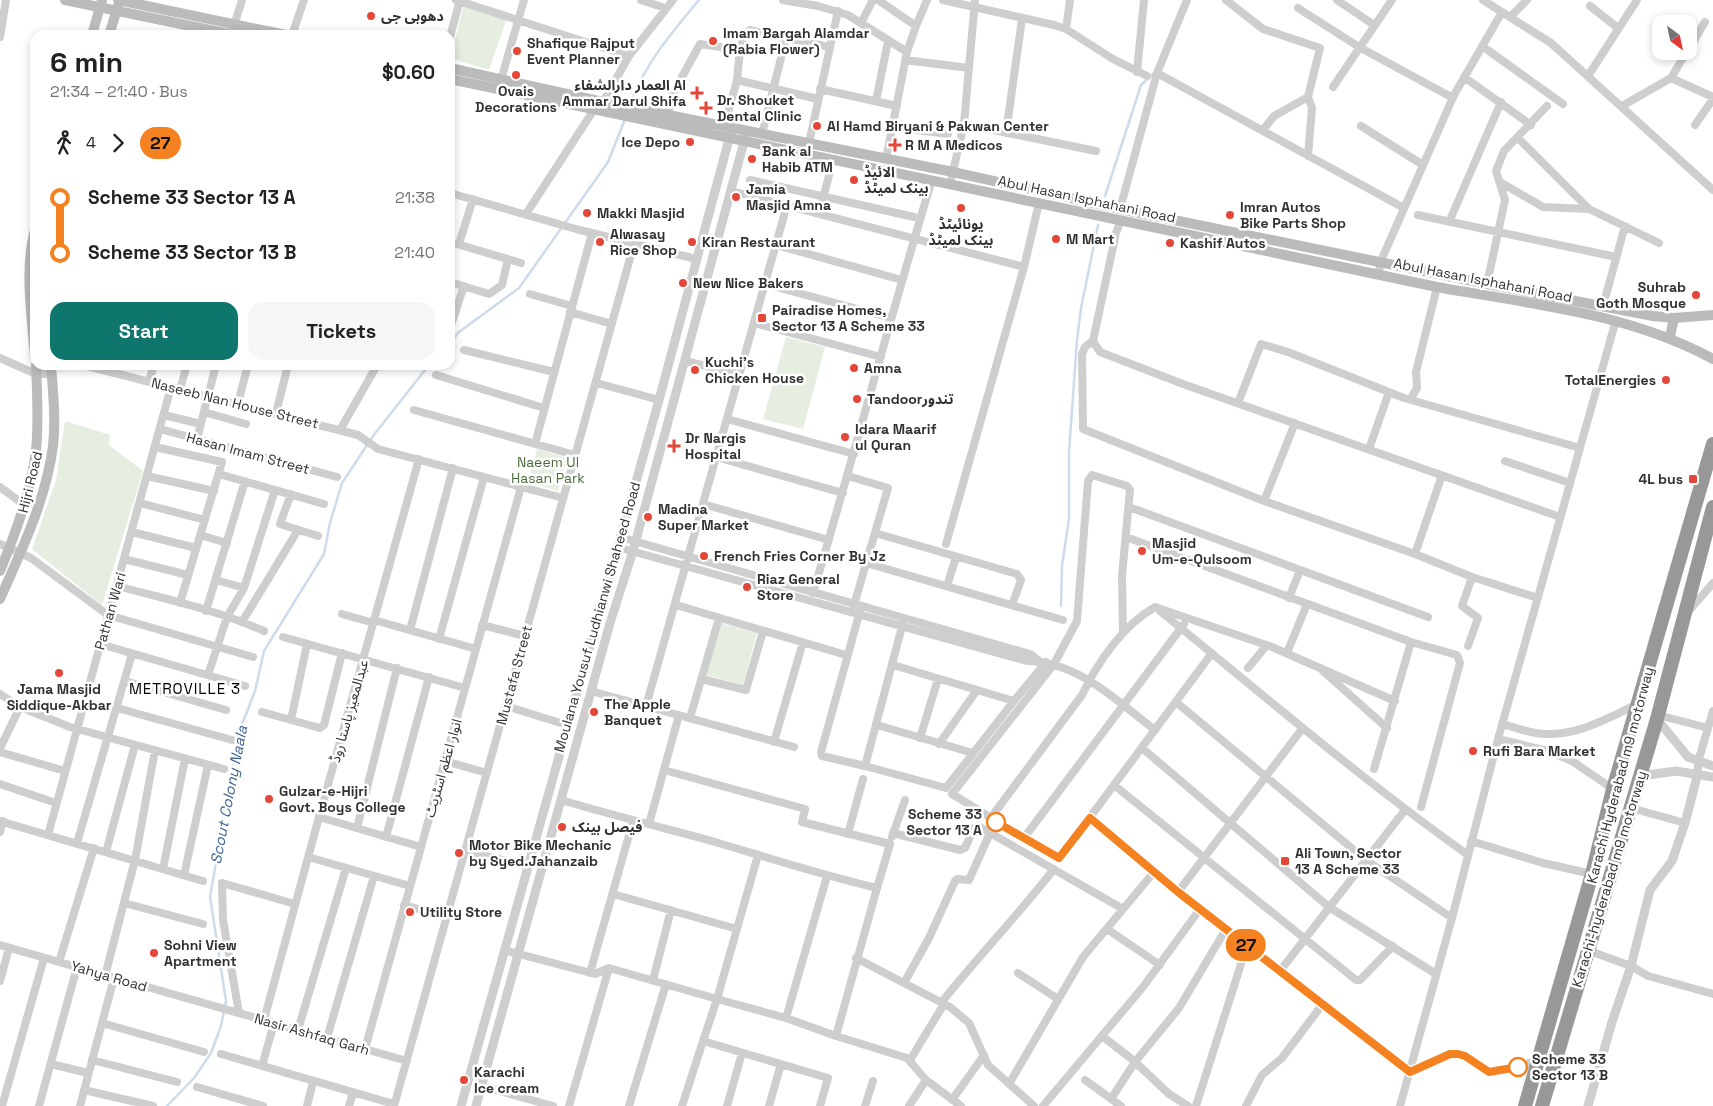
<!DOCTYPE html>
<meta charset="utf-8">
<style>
:root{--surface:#fff;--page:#f6f6f6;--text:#202124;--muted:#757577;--accent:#0f766e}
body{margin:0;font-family:"Space Grotesk","Noto Sans Arabic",sans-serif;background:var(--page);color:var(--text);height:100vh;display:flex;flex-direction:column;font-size:19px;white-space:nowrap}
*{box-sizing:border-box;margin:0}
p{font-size:16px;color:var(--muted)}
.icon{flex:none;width:28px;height:28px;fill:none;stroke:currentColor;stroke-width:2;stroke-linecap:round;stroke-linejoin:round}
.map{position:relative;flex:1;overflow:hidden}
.sheet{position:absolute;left:30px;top:30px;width:425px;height:340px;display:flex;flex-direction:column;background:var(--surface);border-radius:15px;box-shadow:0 2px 8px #0003}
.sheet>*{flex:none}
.badge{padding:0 10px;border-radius:16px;font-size:18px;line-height:32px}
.needle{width:32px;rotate:147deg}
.controls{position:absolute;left:1652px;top:15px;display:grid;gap:10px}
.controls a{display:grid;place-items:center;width:45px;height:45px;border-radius:10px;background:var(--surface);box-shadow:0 2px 8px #0003;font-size:25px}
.map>.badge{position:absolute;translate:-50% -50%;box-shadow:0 0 0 2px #fff}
.legs{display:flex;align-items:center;gap:8px;height:55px;padding:0 20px;font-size:16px}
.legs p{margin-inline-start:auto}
.overview{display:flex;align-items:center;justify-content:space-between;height:85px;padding:0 20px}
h1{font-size:28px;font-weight:700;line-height:38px}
.cta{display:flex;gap:10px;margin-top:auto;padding:10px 20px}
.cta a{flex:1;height:58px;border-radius:15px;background:var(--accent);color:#fff;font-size:20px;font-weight:700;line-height:58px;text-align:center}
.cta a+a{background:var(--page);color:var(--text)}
ul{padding:0 20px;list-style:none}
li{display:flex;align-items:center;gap:18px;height:55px;font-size:19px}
li i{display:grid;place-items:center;width:8px;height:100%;margin:0 6px;background:currentColor}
li i::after{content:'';width:12px;height:12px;margin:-6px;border:4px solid;border-radius:50%;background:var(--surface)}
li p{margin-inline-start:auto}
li:first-child i{background:linear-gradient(#0000 50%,currentColor 0)}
li:last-child i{background:linear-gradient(currentColor 50%,#0000 0)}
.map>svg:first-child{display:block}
.green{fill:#e5eee0}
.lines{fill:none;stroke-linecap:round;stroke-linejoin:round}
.stream{stroke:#cddbed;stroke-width:2.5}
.minor{stroke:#cecece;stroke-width:8}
.tertiary{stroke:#cecece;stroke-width:9}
.secondary{stroke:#bbb;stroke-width:10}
.motorway{stroke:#989898;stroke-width:14}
.line-1-casing{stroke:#fff;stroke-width:11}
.line-1{stroke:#f58220;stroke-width:8}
.poi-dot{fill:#e44738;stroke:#fff;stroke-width:2}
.stop-1-dot{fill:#fff;stroke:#f58220;stroke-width:2.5}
.labels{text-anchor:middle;stroke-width:5;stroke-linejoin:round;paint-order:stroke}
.poi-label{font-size:14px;font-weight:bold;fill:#313131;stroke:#fff;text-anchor:start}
.street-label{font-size:14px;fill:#313131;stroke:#fff}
.park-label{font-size:14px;fill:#4d6d3e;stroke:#fff}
.stop-label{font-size:14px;font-weight:bold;fill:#313131;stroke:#fff;text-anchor:end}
.neighbourhood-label{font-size:15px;letter-spacing:1px;fill:#000;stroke:#fff}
.water-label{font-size:15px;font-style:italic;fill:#3f6594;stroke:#fff}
</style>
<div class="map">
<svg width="1713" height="1106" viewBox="0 0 1713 1106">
<rect width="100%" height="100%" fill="#fff"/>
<path class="green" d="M464,5L507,18L489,70L450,58Z
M786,337L825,347L803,429L763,419Z
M65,421L110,435L109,445L143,471L102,605L32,549L56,480Z
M537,449L567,458L558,491L528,482Z
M720,623L757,633L743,685L706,675Z"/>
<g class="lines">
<path class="stream" d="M630,105C644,65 672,32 699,0
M1105,196L1141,85L1155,72
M450,343L459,332L519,288L608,162L625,119
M1061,606L1062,566L1069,518V452L1077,340L1081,308L1098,225
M167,1106L194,1078L211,1053L221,1026L226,1001L210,897L239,732L255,691L264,651L324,554L330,523L342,483L373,436L429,365"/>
<path class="minor" d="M456,0L629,56
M641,0L665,8
M783,0L818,6L848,15L907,52L886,159
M878,0L916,26L907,52
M943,0L1054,25L1066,29L1113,59L1147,76
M1226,0L1263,29L1320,48L1308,97L1274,116L1263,130
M1337,0L1374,25
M1483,0L1551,43L1713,190
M1590,6L1618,28
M1298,8L1359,47L1453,98
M1510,17L1527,0
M861,23L873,0
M916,26L927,0
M233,29L242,0
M1066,29L1070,0
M292,35L304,0
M0,37L6,0
M450,37L460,0
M1482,46L1563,104
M1689,49L1705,22
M740,50L745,34L750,30L829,47
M905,60L969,68
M1137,72L1144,0
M1157,73L1404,208
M1588,76L1637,0
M1464,77L1531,125
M1671,78L1713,97
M501,80L524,0
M737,80L818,99
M1333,87L1392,0
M820,89L897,106
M1308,97L1312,108L1308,156
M876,101L888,41
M603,102L629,56L673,0
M1622,106L1671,78L1687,51
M668,116L671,97L700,44L740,50L737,80L724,127
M964,124L1096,151
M1695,125L1713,99
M1361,126L1423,165
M893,127L948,134
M1006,133L1022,19
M762,134L786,38
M1518,138L1589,209L1659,243
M809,143L838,11
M750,180L914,217
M1500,182L1543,207L1589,209
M950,184L964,124L975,0
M731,191L1024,267
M450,193L576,229L696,259
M1120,209L1157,73L1187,0
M819,213L830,172
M526,214L595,108
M1418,215L1616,257
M1121,220L1116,233L1093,341L1100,352L1183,384L1560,517
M1449,222L1501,102
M450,242L521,263
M459,244L473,199
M776,245L902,280
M1379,274L1380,263L1454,95L1502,12
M450,282L489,294L502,285L508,259
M765,284L891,318
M1487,284L1505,200L1496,171L1504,151L1547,106
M530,294L572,306
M1603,306L1625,226
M570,312L612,324
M754,323L881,357
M450,328L464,286
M1093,341L1085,347L1082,354L1083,429L1264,501L1415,554L1472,577L1538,598
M464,350L554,372
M0,358L36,374H52
M685,361L739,374
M83,365L358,435L378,449L563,498
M376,367L388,365
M436,375L544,408
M149,381L154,365
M597,383L659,400
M180,389L187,365
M1411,398L1417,388L1416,372L1437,287
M238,403L248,365
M1238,403L1261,344L1288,352L1404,398L1580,448
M414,410L575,455
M204,412L246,424
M276,413L288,365
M164,415L201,424
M727,419L854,454
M160,429L337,477
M340,430L376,367L369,365
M197,439L216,365
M535,444L592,233
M155,447L222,462L180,603
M1369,449L1389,392
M716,457L843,493
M1505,461L1570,483
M219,474L324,504
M147,476L214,491
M848,476L888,488L854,605
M0,487L23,504
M291,494L280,524L318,536
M1264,501L1295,423
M140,503L205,520
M703,504L829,540
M1129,507L1428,617
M132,532L196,548
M875,533L1017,574L1021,580L1012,605
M200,535L227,543
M620,537L1030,654L1039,661
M1126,537L1411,642L1457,655L1460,663L1421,807
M0,544L31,558L108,615L253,657
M946,544L1024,267L1039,203
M617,547L1027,661C1077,661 1117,701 1155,730
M1415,554L1442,475
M124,559L188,575
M866,563L1063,620
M216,580L244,588L275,490
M117,586C166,599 217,610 264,631
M947,586L956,557
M813,593C854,456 890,317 932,180
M1289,598L1300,570
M676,605L846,655
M206,611L245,481
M860,611L821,752L822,756L865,766
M1160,611C1262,694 1361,779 1468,855
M1688,612L1713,583
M342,614L374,623
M374,620L476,649
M242,622L298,530
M482,625L525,636
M410,630L453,468
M1123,633L1122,576L1130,490L1127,486L1092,475L1088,481L1077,621L1054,664L952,794L1059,859L1212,653
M283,637L465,688
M439,639L484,477
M100,644L245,686
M307,644L291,720L320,728L324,725L342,653
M1468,646L1478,618L1462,606L1472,577
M1287,653L1307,604
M893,665L1014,701L946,788L865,766L904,619
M1248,668L1267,645
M1323,671L1387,728
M208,675L227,617L244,588
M701,679L746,690L763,631
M125,681L226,710
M591,691L794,747
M0,694L20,707L70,727L224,769
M1014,701L1046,662
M1176,702L1366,860L1452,918
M506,706L567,725
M646,706L787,205
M117,708L232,740
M262,712L291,720
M1658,715L1708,728
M690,718L719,618
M1502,724C1513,727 1524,731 1536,733C1573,739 1605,719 1638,704
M877,725L973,753
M920,738L938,679
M1498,739L1548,751L1572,761L1613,789
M774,742L803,642
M939,744L977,690
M0,748L20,707
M1142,748L1329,907L1436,974
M0,752L65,771
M445,761L487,773
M1374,769L1411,642
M664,770L805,809L802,822L890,844L877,888
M1698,773V762L1713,711
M0,784L56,803
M1114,785L1356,980H1360L1393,946
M561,800C612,815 664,828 715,842C769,858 822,875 877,888L836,1036L786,1018L717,999L758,855
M1631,808L1685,823
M319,817L421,847
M1090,818L1178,892L1410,1072L1450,1054L1465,1056L1489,1071L1510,1070L1538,1060
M990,819L1082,695C1098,662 1123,625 1155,607L1272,647L1395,701
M0,821L203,881
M649,824L679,715
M357,828L397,668
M0,832L3,821
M893,833L960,850L965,848L974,828L978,826L1123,909
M848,834L863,779
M48,835L171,387
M386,837L429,677
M892,837L905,800
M1024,838L1184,624
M1471,841L1543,863L1592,874
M77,843L132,654
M466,851L527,866
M106,852L135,745
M308,857L410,886
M163,869L185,759
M184,875L208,765
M1178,892L1302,729
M613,894L737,929
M124,903L203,924
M404,905L447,917
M1107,929L1160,965
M0,945L407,1061
M504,950L595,974L609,968L717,999L703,1041L828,1078L820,1106
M1587,950L1631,966L1648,976L1713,994
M856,958L950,1007L969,1023L988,1065L1034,1106
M59,962L94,848
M1280,971L1405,810
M590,973L633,821
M1018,973L1058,999
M105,976L135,860L155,750
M653,980L671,910
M0,981L9,948
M904,983L929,938L955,881L957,879L969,880L990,833
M941,1003C978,957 1018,915 1054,869
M239,1013L223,920L222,883L295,904
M786,1018L827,876
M264,1020L319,817L419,459
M102,1023L204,1052
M298,1030L346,868
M836,1036L907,1058L926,1080L961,1106
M1102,1036L1133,1060L1169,1094L1188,1106
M327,1038L374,876
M365,1049L521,487
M221,1054L394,1104
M92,1060L177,1082
M910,1060L944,1004
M51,1064L88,1073
M262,1066L274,1023
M1085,1080L1121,1106
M1009,1084L1083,957L1154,872
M482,1086L553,1106
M197,1087L263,1106
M84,1090L153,1106
M1111,1099L1135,1062L1179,1008L1226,929
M952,1100L984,1055
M2,1106L44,958
M39,1106L77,967
M80,1106L114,978
M307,1106L313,1082
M349,1106L353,1093
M394,1106L634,244
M569,1106L609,968
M629,1106L666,984
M682,1106L703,1041
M727,1106L742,1053
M769,1106L781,1064
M865,1106L873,1081
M909,1106L926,1080
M1043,1106L1143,987L1200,909
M1196,1106L1247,945
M1246,1106L1262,1075L1282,1058L1322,1005
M1400,1106L1452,918L1498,739L1616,320"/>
<path class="tertiary" d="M1657,719L1688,757L1713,766
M1640,776L1676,771L1713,777
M461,1106L659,400L732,128
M476,1106L610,623L633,551L747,131
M1588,1106L1612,1022L1631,966L1650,890L1672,861L1685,823L1698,773"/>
<path class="secondary" d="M65,0L234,35
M118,0L286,35
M92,35L102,0
M109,35L118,6
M450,68L603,102L953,172L1120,209L1487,284L1653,316L1674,318L1713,315
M450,79L1437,287C1531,304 1628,313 1713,359
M35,230C24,269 32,317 35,357
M1670,337L1674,318
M0,571C15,535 32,489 36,450C39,421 37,393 36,365
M0,599C22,549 46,500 53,446C56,419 53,392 51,365"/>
<path class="motorway" d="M1525,1106L1592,874L1613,789L1713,444
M1542,1106L1657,719L1713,507"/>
</g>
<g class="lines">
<defs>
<path id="line-1" d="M996,822L1059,858L1090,818L1178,892L1410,1072L1450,1054H1458L1465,1056L1489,1072L1518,1067"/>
</defs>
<use href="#line-1" class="line-1-casing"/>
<use href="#line-1" class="line-1"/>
</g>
<g class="poi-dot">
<circle cx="371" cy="16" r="5"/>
<circle cx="713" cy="41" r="5"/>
<circle cx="517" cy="51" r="5"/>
<circle cx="516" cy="75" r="5"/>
<path d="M694.5 85.5h5v5h5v5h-5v5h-5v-5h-5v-5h5z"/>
<path d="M703.5 100.5h5v5h5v5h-5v5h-5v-5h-5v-5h5z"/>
<circle cx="817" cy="126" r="5"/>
<circle cx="690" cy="142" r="5"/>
<path d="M892.5 137.5h5v5h5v5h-5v5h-5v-5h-5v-5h5z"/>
<circle cx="752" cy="159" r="5"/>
<circle cx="854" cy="180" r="5"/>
<circle cx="736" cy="197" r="5"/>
<circle cx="961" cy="208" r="5"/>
<circle cx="587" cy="213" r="5"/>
<circle cx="1230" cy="215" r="5"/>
<circle cx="1056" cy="239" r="5"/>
<circle cx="600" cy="242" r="5"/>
<circle cx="692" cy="242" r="5"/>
<circle cx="1170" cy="243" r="5"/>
<circle cx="683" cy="283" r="5"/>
<circle cx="1696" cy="295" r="5"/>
<rect x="757" y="313" width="10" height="10" rx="2.5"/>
<circle cx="854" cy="368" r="5"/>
<circle cx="695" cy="370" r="5"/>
<circle cx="1666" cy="380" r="5"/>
<circle cx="857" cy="399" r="5"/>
<circle cx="845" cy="437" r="5"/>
<path d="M671.5 438.5h5v5h5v5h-5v5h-5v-5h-5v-5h5z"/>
<rect x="1688" y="474" width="10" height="10" rx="2.5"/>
<circle cx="648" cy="517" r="5"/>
<circle cx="1142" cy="551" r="5"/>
<circle cx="704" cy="556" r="5"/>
<circle cx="747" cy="587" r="5"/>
<circle cx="59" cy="673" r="5"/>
<circle cx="594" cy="712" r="5"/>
<circle cx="1473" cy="751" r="5"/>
<circle cx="269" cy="799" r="5"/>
<circle cx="562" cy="827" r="5"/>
<circle cx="459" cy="853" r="5"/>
<rect x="1280" y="856" width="10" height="10" rx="2.5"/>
<circle cx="410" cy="912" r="5"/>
<circle cx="154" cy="953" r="5"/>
<circle cx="464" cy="1080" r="5"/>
</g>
<g class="stop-1-dot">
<circle cx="996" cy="822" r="9"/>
<circle cx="1518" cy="1067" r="9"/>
</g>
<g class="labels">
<g class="poi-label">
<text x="381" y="21">دھوبی جی</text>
<text x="723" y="38">Imam Bargah Alamdar<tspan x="723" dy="16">(Rabia Flower)</tspan></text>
<text x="527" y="48">Shafique Rajput<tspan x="527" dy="16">Event Planner</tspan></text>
<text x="686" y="90" text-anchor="end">العمار دارالشفاء Al<tspan x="686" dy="16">Ammar Darul Shifa</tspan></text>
<text x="516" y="96" text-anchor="middle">Ovais<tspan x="516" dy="16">Decorations</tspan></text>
<text x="717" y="105">Dr. Shouket<tspan x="717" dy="16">Dental Clinic</tspan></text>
<text x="827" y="131">Al Hamd Biryani &amp; Pakwan Center</text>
<text x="680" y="147" text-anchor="end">Ice Depo</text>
<text x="905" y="150">R M A Medicos</text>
<text x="762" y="156">Bank al<tspan x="762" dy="16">Habib ATM</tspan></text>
<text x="864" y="177">الائیڈ<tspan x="864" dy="16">بینک لمیٹڈ</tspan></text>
<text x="746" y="194">Jamia<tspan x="746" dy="16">Masjid Amna</tspan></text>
<text x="1240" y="212">Imran Autos<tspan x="1240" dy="16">Bike Parts Shop</tspan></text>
<text x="597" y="218">Makki Masjid</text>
<text x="961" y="229" text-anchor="middle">یونائیٹڈ<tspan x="961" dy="16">بینک لمیٹڈ</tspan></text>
<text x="610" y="239">Alwasay<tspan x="610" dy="16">Rice Shop</tspan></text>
<text x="1066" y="244">M Mart</text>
<text x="702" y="247">Kiran Restaurant</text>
<text x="1180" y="248">Kashif Autos</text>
<text x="693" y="288">New Nice Bakers</text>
<text x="1686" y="292" text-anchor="end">Suhrab<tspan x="1686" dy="16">Goth Mosque</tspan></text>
<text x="772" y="315">Pairadise Homes,<tspan x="772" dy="16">Sector 13 A Scheme 33</tspan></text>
<text x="705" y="367">Kuchi’s<tspan x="705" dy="16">Chicken House</tspan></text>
<text x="864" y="373">Amna</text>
<text x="1656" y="385" text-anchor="end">TotalEnergies</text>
<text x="867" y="404">Tandoorتندور</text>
<text x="855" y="434">Idara Maarif<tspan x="855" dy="16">ul Quran</tspan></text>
<text x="685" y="443">Dr Nargis<tspan x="685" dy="16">Hospital</tspan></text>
<text x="1683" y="484" text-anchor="end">4L bus</text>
<text x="658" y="514">Madina<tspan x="658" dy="16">Super Market</tspan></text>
<text x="1152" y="548">Masjid<tspan x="1152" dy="16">Um-e-Qulsoom</tspan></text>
<text x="714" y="561">French Fries Corner By Jz</text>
<text x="757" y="584">Riaz General<tspan x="757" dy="16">Store</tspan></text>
<text x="59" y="694" text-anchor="middle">Jama Masjid<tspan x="59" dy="16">Siddique-Akbar</tspan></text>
<text x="604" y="709">The Apple<tspan x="604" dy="16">Banquet</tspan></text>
<text x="1483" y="756">Rufi Bara Market</text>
<text x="279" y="796">Gulzar-e-Hijri<tspan x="279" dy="16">Govt. Boys College</tspan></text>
<text x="572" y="832">فیصل بینک</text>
<text x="469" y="850">Motor Bike Mechanic<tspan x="469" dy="16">by Syed.Jahanzaib</tspan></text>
<text x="1295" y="858">Ali Town, Sector<tspan x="1295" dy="16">13 A Scheme 33</tspan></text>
<text x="420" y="917">Utility Store</text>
<text x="164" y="950">Sohni View<tspan x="164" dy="16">Apartment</tspan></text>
<text x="474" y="1077">Karachi<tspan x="474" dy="16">Ice cream</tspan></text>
</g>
<g class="street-label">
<text transform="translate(1087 199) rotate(12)" y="5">Abul Hasan Isphahani Road</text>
<text transform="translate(1483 280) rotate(11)" y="5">Abul Hasan Isphahani Road</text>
<text transform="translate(235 403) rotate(14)" y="5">Naseeb Nan House Street</text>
<text transform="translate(248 453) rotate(15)" y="5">Hasan Imam Street</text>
<text transform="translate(30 482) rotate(-76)" y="5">Hijri Road</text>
<text transform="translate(110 611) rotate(-74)" y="5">Pathan Wari</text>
<text transform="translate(597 617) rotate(-74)" y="5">Moulana Yousuf Ludhianwi Shaheed Road</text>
<text transform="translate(514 675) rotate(-75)" y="5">Mustafa Street</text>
<text transform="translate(349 711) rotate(-74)" y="5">عبدالمعیز پاستا روڈ</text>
<text transform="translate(443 768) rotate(-74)" y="5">انوار اعظم اسٹریٹ</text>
<text transform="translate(1620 775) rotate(-75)" y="5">Karachi Hyderabad m9 motorway</text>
<text transform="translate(1609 879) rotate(-73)" y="5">Karachi-hyderabad m9 motorway</text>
<text transform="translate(109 976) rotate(16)" y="5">Yahya Road</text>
<text transform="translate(312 1034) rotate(16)" y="5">Nasir Ashfaq Garh</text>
</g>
<g class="park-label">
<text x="548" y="467">Naeem Ul<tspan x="548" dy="16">Hasan Park</tspan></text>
</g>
<g class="stop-label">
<text x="982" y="819">Scheme 33<tspan x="982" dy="16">Sector 13 A</tspan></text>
<text x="1532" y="1064" text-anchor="start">Scheme 33<tspan x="1532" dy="16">Sector 13 B</tspan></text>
</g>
<g class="neighbourhood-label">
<text x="185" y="694">METROVILLE 3</text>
</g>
<g class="water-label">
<text transform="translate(229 795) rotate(-79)" y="5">Scout Colony Naala</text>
</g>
</g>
</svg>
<div class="controls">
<a><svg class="needle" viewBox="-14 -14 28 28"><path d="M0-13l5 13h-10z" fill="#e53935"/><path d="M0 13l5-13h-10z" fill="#757577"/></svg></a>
</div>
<b class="badge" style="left:1246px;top:945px;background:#f58220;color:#111">27</b>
<section class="sheet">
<div class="overview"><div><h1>6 min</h1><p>21:34 – 21:40 · Bus</p></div><b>$0.60</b></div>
<div class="legs"><svg class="icon" aria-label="walk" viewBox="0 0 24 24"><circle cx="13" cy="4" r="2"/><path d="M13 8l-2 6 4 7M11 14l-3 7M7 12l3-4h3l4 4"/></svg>4<svg class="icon" aria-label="forward" viewBox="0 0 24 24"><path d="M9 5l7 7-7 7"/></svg><b class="badge" style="background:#f58220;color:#111">27</b></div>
<ul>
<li><i style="color:#f58220"></i><b>Scheme 33 Sector 13 A</b><p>21:38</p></li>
<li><i style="color:#f58220"></i><b>Scheme 33 Sector 13 B</b><p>21:40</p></li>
</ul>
<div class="cta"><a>Start</a><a>Tickets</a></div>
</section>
</div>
